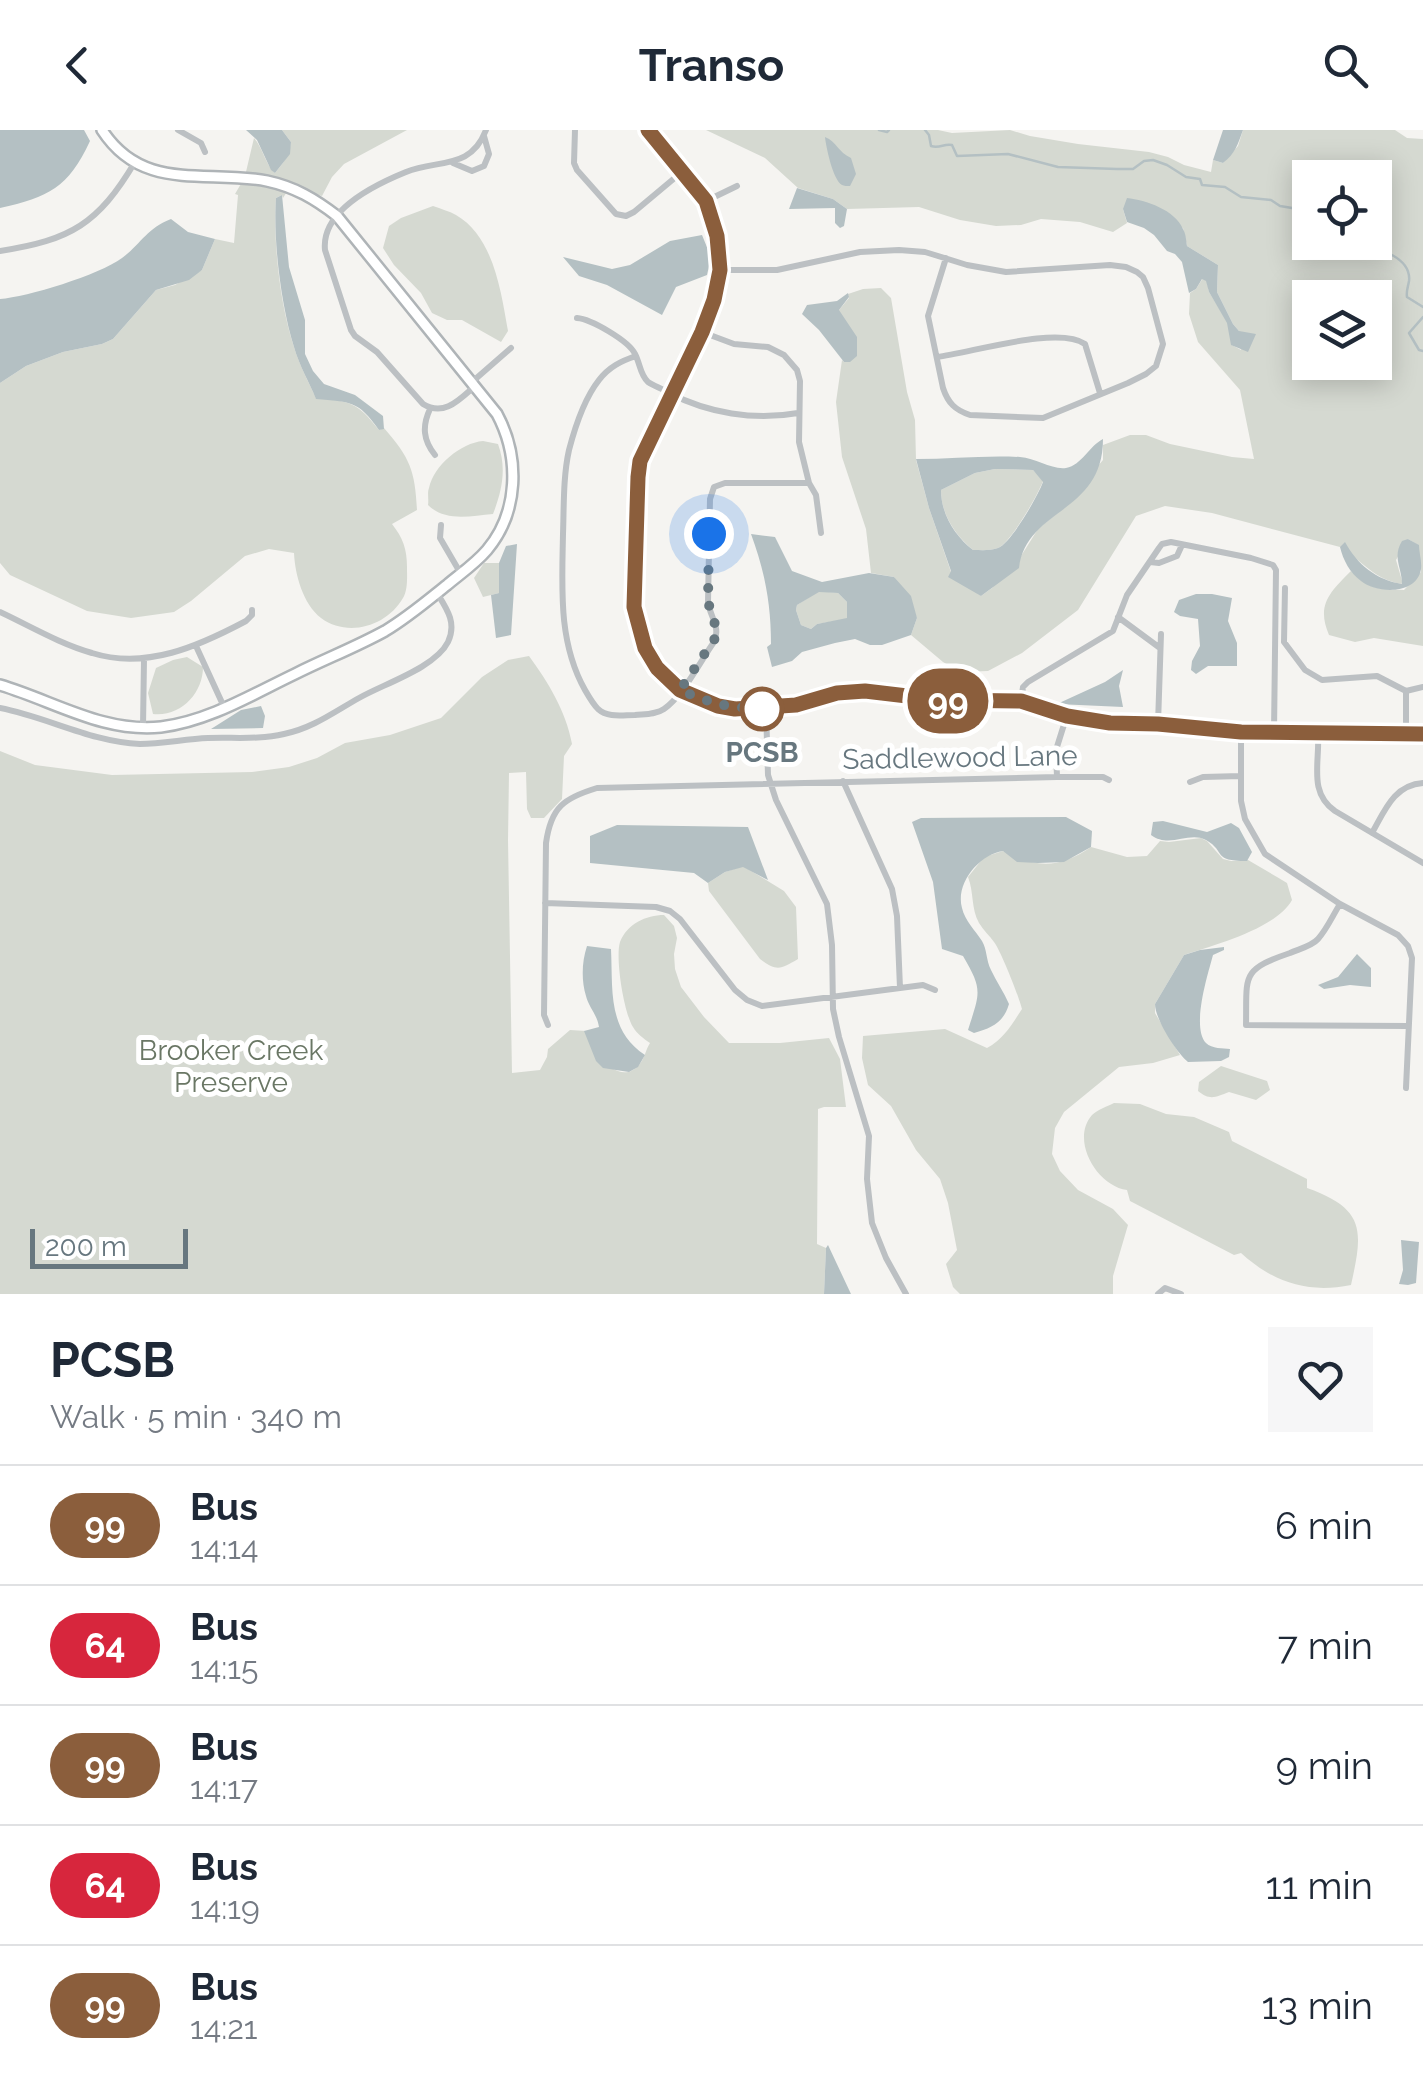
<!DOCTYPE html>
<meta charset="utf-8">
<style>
:root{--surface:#fff;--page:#f6f6f7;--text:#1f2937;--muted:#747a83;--line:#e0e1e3}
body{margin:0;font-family:Raleway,sans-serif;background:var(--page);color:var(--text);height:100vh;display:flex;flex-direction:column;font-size:38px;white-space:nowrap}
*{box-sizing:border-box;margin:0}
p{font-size:32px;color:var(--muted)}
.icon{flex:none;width:55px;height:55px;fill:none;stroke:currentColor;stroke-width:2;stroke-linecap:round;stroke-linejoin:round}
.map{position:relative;height:1164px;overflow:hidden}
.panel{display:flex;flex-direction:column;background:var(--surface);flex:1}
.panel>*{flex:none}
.badge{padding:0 20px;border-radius:32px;font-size:35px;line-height:65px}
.tools{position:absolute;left:1292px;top:30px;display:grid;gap:20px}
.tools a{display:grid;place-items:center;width:100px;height:100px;border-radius:0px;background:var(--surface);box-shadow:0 5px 25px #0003;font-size:50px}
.scale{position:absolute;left:30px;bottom:25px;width:158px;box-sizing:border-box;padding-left:10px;border:5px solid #67777f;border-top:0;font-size:28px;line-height:35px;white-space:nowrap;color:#67777f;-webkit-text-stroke:8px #fff;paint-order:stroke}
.you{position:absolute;width:50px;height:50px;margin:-25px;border:8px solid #fff;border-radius:50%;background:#1a73e8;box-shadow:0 0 0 15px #1a73e833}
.map>.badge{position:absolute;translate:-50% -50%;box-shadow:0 0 0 5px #fff}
.round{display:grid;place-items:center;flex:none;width:105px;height:105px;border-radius:0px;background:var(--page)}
.head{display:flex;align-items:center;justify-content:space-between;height:170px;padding:0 50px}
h1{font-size:48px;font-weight:700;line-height:75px}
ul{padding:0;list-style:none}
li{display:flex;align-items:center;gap:30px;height:120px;padding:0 50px;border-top:2px solid var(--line)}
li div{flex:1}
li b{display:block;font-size:38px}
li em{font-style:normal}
li .badge{min-width:110px;font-weight:700;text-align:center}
header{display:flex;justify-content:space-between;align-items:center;height:130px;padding:0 50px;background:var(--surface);font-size:45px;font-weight:700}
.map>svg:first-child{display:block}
.green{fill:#d5d9d1;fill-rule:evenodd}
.water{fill:#b4c0c3;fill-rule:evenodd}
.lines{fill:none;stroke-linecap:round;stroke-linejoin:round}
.stream{stroke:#b4c0c3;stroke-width:2.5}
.secondary-casing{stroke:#afb4b7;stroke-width:14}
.street{stroke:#bcc0c3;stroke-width:6}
.secondary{stroke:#fff;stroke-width:9}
.line-casing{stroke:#fff;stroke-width:22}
.line{stroke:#8b5e3c;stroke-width:15}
.walk{stroke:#67777f;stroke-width:10;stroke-dasharray:0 18}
.stop-dot{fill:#fff;stroke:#8b5e3c;stroke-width:5}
.labels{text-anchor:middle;stroke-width:10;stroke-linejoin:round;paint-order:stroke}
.stop-label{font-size:28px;font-weight:bold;fill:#67777f;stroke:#fff}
.street-label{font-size:28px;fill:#67777f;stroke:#fff}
.park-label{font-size:28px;fill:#6a7765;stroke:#fff}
</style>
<header><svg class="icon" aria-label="back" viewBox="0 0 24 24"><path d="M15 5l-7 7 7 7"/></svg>Transo<svg class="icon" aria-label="search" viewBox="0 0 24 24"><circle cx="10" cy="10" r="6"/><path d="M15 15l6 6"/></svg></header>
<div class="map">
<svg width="1423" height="1164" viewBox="0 0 1423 1164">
<rect width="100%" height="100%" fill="#f5f4f1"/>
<path class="green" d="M282,0H407L344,34L332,47L322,66L245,46L254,8C263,18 265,34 275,43C284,32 289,26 291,12Z
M706,0H938L952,3L1010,0L1030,6L1078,14L1149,22L1168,27L1184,35L1211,42L1213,30L1223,33L1238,16L1243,0H1395L1407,8L1423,9V516L1374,508L1355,512L1329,505C1316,475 1330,462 1351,441C1369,460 1379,459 1404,460L1421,442L1418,415L1408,409L1396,430L1403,454C1375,451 1362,430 1340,417L1212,383L1165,376L1136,386L1078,480L1022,523L988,541L960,542L943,532L911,505L917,488L894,447L871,443L866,399L842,327L836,272L842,230L844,232L839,180L849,168L848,164L863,159L881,158L891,168L907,262L915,290L916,330L929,378L951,442L981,466L992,458L1021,426L1038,399L1055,385L1103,330V315L1130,305H1146L1170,314L1232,327L1254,329L1240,260L1198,212L1189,184L1190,163L1196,159L1203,148L1207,151L1209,162L1228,193L1232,215L1241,220L1239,201L1233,194L1217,162L1218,135L1187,116L1183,98L1123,79L1127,93L1113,102L1080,92L1041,89L1021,95L996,96L960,90L919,77L847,79L833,69L798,58L765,28ZM1310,48H1375V112H1310ZM1310,168H1375V232H1310Z
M242,52L264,53L288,60L283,68L282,65L276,68C273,112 280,175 294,217C299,234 308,251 316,268C351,272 356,271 379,300L384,298C410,328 415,340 417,380L392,394C403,408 407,419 407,437C407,447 408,460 403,468C387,496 348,508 321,488C303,474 295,445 294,423L269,419L245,426L191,471L174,482L131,488L87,481L10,445L0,433V253L26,236L63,222L102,214L113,209L156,160L175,155L202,140L215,109L234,113L238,65L235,64Z
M433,76C441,79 449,81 456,85C494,107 501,162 508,201L501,212L462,190H447L432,183L421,163L394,135L383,118L389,96L401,88Z
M483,311L498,314C507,338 502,361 493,384C470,386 445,392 428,375C429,369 427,363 429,358C434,335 461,313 483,311Z
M995,339L1033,340L1043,351C1038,365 1011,412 998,418C990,421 981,420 973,420C955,405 941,384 941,360L975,343Z
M484,433H499V463L483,467L474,448Z
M819,461L838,463L847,472V489L817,494L811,499L801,495L796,480L797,475Z
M529,526C548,552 566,581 572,614L564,626L562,669L544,688H531L527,679L526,642L509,643L508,710L512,943L540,940L547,927L548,919L570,900L586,901C590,918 618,959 639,935C645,928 645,921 650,913C643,908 637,904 633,897C624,883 615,828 620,812C627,794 646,785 664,785L674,796L677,808L674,824L675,839L681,857L704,887L729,913H780L829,908L840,929L846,977H824L818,979L817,1114L826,1118L824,1164H0V621L35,635L112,645L252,642L289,637L317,628L345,613L390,605L441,588L482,547L508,530Z
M187,527L203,537C203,563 181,587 153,584L148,563L156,538L173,530Z
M1201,708L1207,711L1223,729L1231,731L1248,730L1277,747L1287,753L1292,770C1276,799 1214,815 1184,825L1155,874V883L1180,925L1153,933L1119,937L1064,982L1055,998L1052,1024L1060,1041L1078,1060L1113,1079L1128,1095L1113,1146V1164H960L953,1157L946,1134L957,1120L948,1073L940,1049L916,1020L891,976L868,955L862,928L863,906L945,899L987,918C1004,909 1012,894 1022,879C1019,867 1001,821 994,812C990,806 983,800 979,793C971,779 974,762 968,747L984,727L1003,721C1036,738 1059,739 1091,717L1127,727L1147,726L1160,711L1169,712Z
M743,736L784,761L796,777L798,829C781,839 777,842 760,829L709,761L708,753L725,742Z
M1221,936L1267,951L1270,960L1256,970L1229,962C1216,967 1210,971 1198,961L1199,952Z
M1114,973L1140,974L1166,984L1194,987L1229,1002L1232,1011L1307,1049V1058C1366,1079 1363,1101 1351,1155C1307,1164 1273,1152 1241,1123L1234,1125L1130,1071L1127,1060C1097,1056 1070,1010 1092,985C1097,980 1108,976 1114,973Z"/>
<path class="water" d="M0,0H84L90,11C68,58 49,67 0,78Z
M246,0H282L291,12L290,24L275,43L271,40L257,10Z
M1223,0H1243C1238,14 1235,24 1223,33L1213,30Z
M825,7C837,12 838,22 851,28L856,44L850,56C847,56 844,56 842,55C833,50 826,17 825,7Z
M797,58L833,69L847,79L844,96L840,98L835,93V78L789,79Z
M282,65L289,137L305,190V224L313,241L324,254L355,265L383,286L384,299L379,300C358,270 350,272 316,269C309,252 299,235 294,217C281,176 273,110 276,68Z
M1127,68C1146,70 1175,80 1183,99C1186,104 1186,110 1187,116L1218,135L1217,162L1233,194L1239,201L1256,204L1248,222L1231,215L1227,193L1209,162L1206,151L1202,149L1196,159L1189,163L1182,132L1175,124L1167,121L1154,105L1144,98L1127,92L1123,79Z
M171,89L188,102L215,109L202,140L189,150L156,160L113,209L102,214L63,222L26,236L0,253V169C27,167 99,145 122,128C141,114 147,98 171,89Z
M702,105L711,127L707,145L676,157L662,185L607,155L579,146L563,127L612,139L630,135L670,111Z
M848,163L849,167L839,180L857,207V226L850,232H844L819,200L802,184L807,175L837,171Z
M1103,309C1103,384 1026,378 1019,438L981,466L948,447L951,441L929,378L916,329C950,329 986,325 1020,327C1036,328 1052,340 1066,338C1082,335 1089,316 1103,309ZM995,339L1033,340L1043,352C1038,366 1011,413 998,418C990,421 981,420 973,420C955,406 941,384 941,360L975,343Z
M751,404L775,407L792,441L822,452L869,443L894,447L911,466L917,488L911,505L882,515H870L855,509L835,513L802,522L792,531L772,537L767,517L771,514C771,474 765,442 751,404ZM819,462L838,463L847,472V488L817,494L811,499L801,495L796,480L797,475Z
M1408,409L1419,415C1419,422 1422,432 1421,439C1417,465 1377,464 1361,451C1350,443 1343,430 1340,417L1345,412C1357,434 1376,450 1402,454C1402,438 1392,427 1402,411Z
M517,414L511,505L496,508L491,465L499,463V433L506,416Z
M1196,464H1212L1232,468L1228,491L1237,513V536H1208L1196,544L1191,540L1192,531L1200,516L1198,489L1180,486L1174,482L1179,470Z
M1123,540L1119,556L1123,577L1057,574L1105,552Z
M261,576L265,586L263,598L211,599L241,580Z
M1066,687L1092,701L1091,717L1064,732L1038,733L1017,732L1003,721C980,724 955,753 962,778C965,791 975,800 982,811C987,819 986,830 991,840C996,851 1004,862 1009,874C1004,892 992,898 974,903L968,900C980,862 983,860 963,826L942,819L933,752L912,692L921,688Z
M1163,691L1207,702L1231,693L1239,698L1252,722L1247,731C1211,731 1227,722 1206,710C1188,701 1170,719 1151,705L1153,692Z
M617,695L748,697L768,750L743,737L725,742L708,753L694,743L590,733V706Z
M587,816L611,819C613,859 607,900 645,925L638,937L629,942L603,938L596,931L584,901L599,897C597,884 589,878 586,866C581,850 582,831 587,816Z
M1224,817V820L1213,825C1208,844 1191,897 1206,913C1212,919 1223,918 1230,919L1229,927L1221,931L1188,932C1176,922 1155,889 1155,874L1184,825L1200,820Z
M1357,824L1371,838V857L1350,855L1324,859L1318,855L1338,847Z
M1401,1110L1419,1112L1416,1153L1408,1155L1399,1154L1403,1140Z
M828,1115L851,1164H824L826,1118Z"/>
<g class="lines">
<path class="stream" d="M879,0L887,2L889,0
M925,0L929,5L931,16C940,19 944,13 952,15L957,26L1008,24L1058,37L1117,39H1133L1144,31L1153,30L1167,35L1186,47L1200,49L1202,55L1225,57L1241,67L1271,70L1280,76L1310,81
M1354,112C1372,117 1412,125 1409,151C1408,157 1406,161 1407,167L1423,177
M1423,187L1409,203L1419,220L1423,221"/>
<defs>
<path id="secondary" d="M648,0L706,71L717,106L720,140L714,169L702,202L640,331L638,347L634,477C643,527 667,560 716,575C767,591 815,561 866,561C891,561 916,569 941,571C968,572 997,568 1024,572C1052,576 1077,590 1105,593C1122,594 1140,593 1158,594C1186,595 1213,601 1241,602C1302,603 1362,603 1423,604
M0,555C54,571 103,603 161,597C209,591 253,564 295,544C325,529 356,517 385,501C407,488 427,471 447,455C460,444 475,434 487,420C519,382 520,327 497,284L337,86C315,69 295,57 267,51C205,39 143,63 102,0"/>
</defs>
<use href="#secondary" class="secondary-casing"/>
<path class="street" d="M178,0L201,13L205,22
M575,0L574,33L577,40L616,84L626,86L634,82L683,41
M453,33L472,41L484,36L489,24L484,6
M706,71L737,56
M0,121C71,110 98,94 135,32
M720,140H777L860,122L899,120L925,122L967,135L1006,142L1110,135L1126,137L1137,142L1143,147L1148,158L1163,214L1156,236L1146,244L1128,253L1043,288L970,285C955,280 948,273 943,258L928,186L946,128
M577,188C591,189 629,211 635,224C640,233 640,245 648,252C654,256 663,259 669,263C708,283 754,291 798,283
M702,202L734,214L768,217L784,225L797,240L800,251L799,312L809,353L816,365L821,403
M636,226C621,231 609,237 599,250C584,269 575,297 569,320C563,347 564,376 563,404C562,458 558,512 585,560C589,567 593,574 598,579C608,588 622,585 635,585C645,584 655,585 664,579C683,566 701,530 714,512C721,497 710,487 708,472L710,369L714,357L725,353H809
M937,227C971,223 1058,195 1085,214L1100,263
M472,252L511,218
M475,256C459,270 444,287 423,274L377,222L355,206L351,200L325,120C321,81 374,55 406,42C438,29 471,40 486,0
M430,279C422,296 423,310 435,325
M441,395L440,408L461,444
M1150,432L1159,433L1177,426L1182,415
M1285,458L1284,512L1305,540L1322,550L1377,546L1406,561
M0,482C30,496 60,514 92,523C146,540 199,516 246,491L252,485V480
M1118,487L1160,518
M196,516L224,577
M1406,561L1423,557
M1021,571L1023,557L1028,552L1113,501L1127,465L1159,418L1162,414L1171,412L1251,428L1273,435L1276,440L1274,602
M0,578C47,587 91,612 140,614C162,614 185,609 208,608C233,607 259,610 284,604C313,598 334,582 359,568C383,554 435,538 448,512C457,493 447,479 437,463
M766,579L768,645L776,670L827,774L832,815L833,879L839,907L869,1006L867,1049L872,1093L886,1128L906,1164
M1158,594L1161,504
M143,597L144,529
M1241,602V671L1245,689L1265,724L1340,774L1398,805L1408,816L1412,828L1406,958
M1318,603C1320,633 1308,662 1335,681L1423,733
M1406,603V561
M1057,647L1056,620L1067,585
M843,651L892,759L897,786L900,858
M1190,652L1203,647L1241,646
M1372,703C1385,680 1394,655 1423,653
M545,773L656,777L670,781L680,789L735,860L747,870L762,876L923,855L935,860
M1340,774C1333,785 1327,799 1318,809C1312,816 1299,819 1290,823C1240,840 1247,846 1246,895L1408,896
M548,895L544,885L546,713C551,677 564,668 597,658L1057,647H1103L1109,650
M1158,1164L1165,1158L1181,1164"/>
<use href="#secondary" class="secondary"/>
</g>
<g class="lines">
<defs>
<path id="line" d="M648,0L706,71L717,106L720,140L714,170L702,202L640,331L638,347L634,477L645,518L657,538L680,560L718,576L735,579L796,575L837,563L865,561L941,570L1021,571L1067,586L1110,593L1158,594L1241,602L1423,604"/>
</defs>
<use href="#line" class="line-casing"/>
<use href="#line" class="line"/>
<path class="walk" d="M709,404L708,472L718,504L680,560C712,574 731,579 766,578L762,579"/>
</g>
<circle class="stop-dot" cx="762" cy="579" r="20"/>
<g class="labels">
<g class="stop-label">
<text x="762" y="632">PCSB</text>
</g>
<g class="street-label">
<text transform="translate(960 627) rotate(-1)" y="10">Saddlewood Lane</text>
</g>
<g class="park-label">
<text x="231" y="930">Brooker Creek<tspan x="231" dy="32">Preserve</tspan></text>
</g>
</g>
</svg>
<div class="tools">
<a><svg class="icon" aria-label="locate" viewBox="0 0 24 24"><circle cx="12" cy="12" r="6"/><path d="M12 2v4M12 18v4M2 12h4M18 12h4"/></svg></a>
<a><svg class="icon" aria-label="layers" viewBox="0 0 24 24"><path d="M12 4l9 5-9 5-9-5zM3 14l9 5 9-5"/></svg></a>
</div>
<div class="scale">200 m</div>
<div class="you" style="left:709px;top:404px"></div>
<b class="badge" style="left:948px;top:571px;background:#8b5e3c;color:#fff">99</b>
</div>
<section class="panel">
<div class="head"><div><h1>PCSB</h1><p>Walk · 5 min · 340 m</p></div><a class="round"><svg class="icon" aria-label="heart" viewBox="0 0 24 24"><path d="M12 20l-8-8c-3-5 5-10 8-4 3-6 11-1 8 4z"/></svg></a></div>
<ul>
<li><span class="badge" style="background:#8b5e3c;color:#fff">99</span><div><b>Bus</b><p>14:14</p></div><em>6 min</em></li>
<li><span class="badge" style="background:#d7263d;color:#fff">64</span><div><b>Bus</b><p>14:15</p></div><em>7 min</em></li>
<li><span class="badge" style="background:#8b5e3c;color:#fff">99</span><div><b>Bus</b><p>14:17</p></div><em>9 min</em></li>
<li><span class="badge" style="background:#d7263d;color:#fff">64</span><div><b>Bus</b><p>14:19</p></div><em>11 min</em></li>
<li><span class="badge" style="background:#8b5e3c;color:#fff">99</span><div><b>Bus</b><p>14:21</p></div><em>13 min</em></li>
</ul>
</section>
